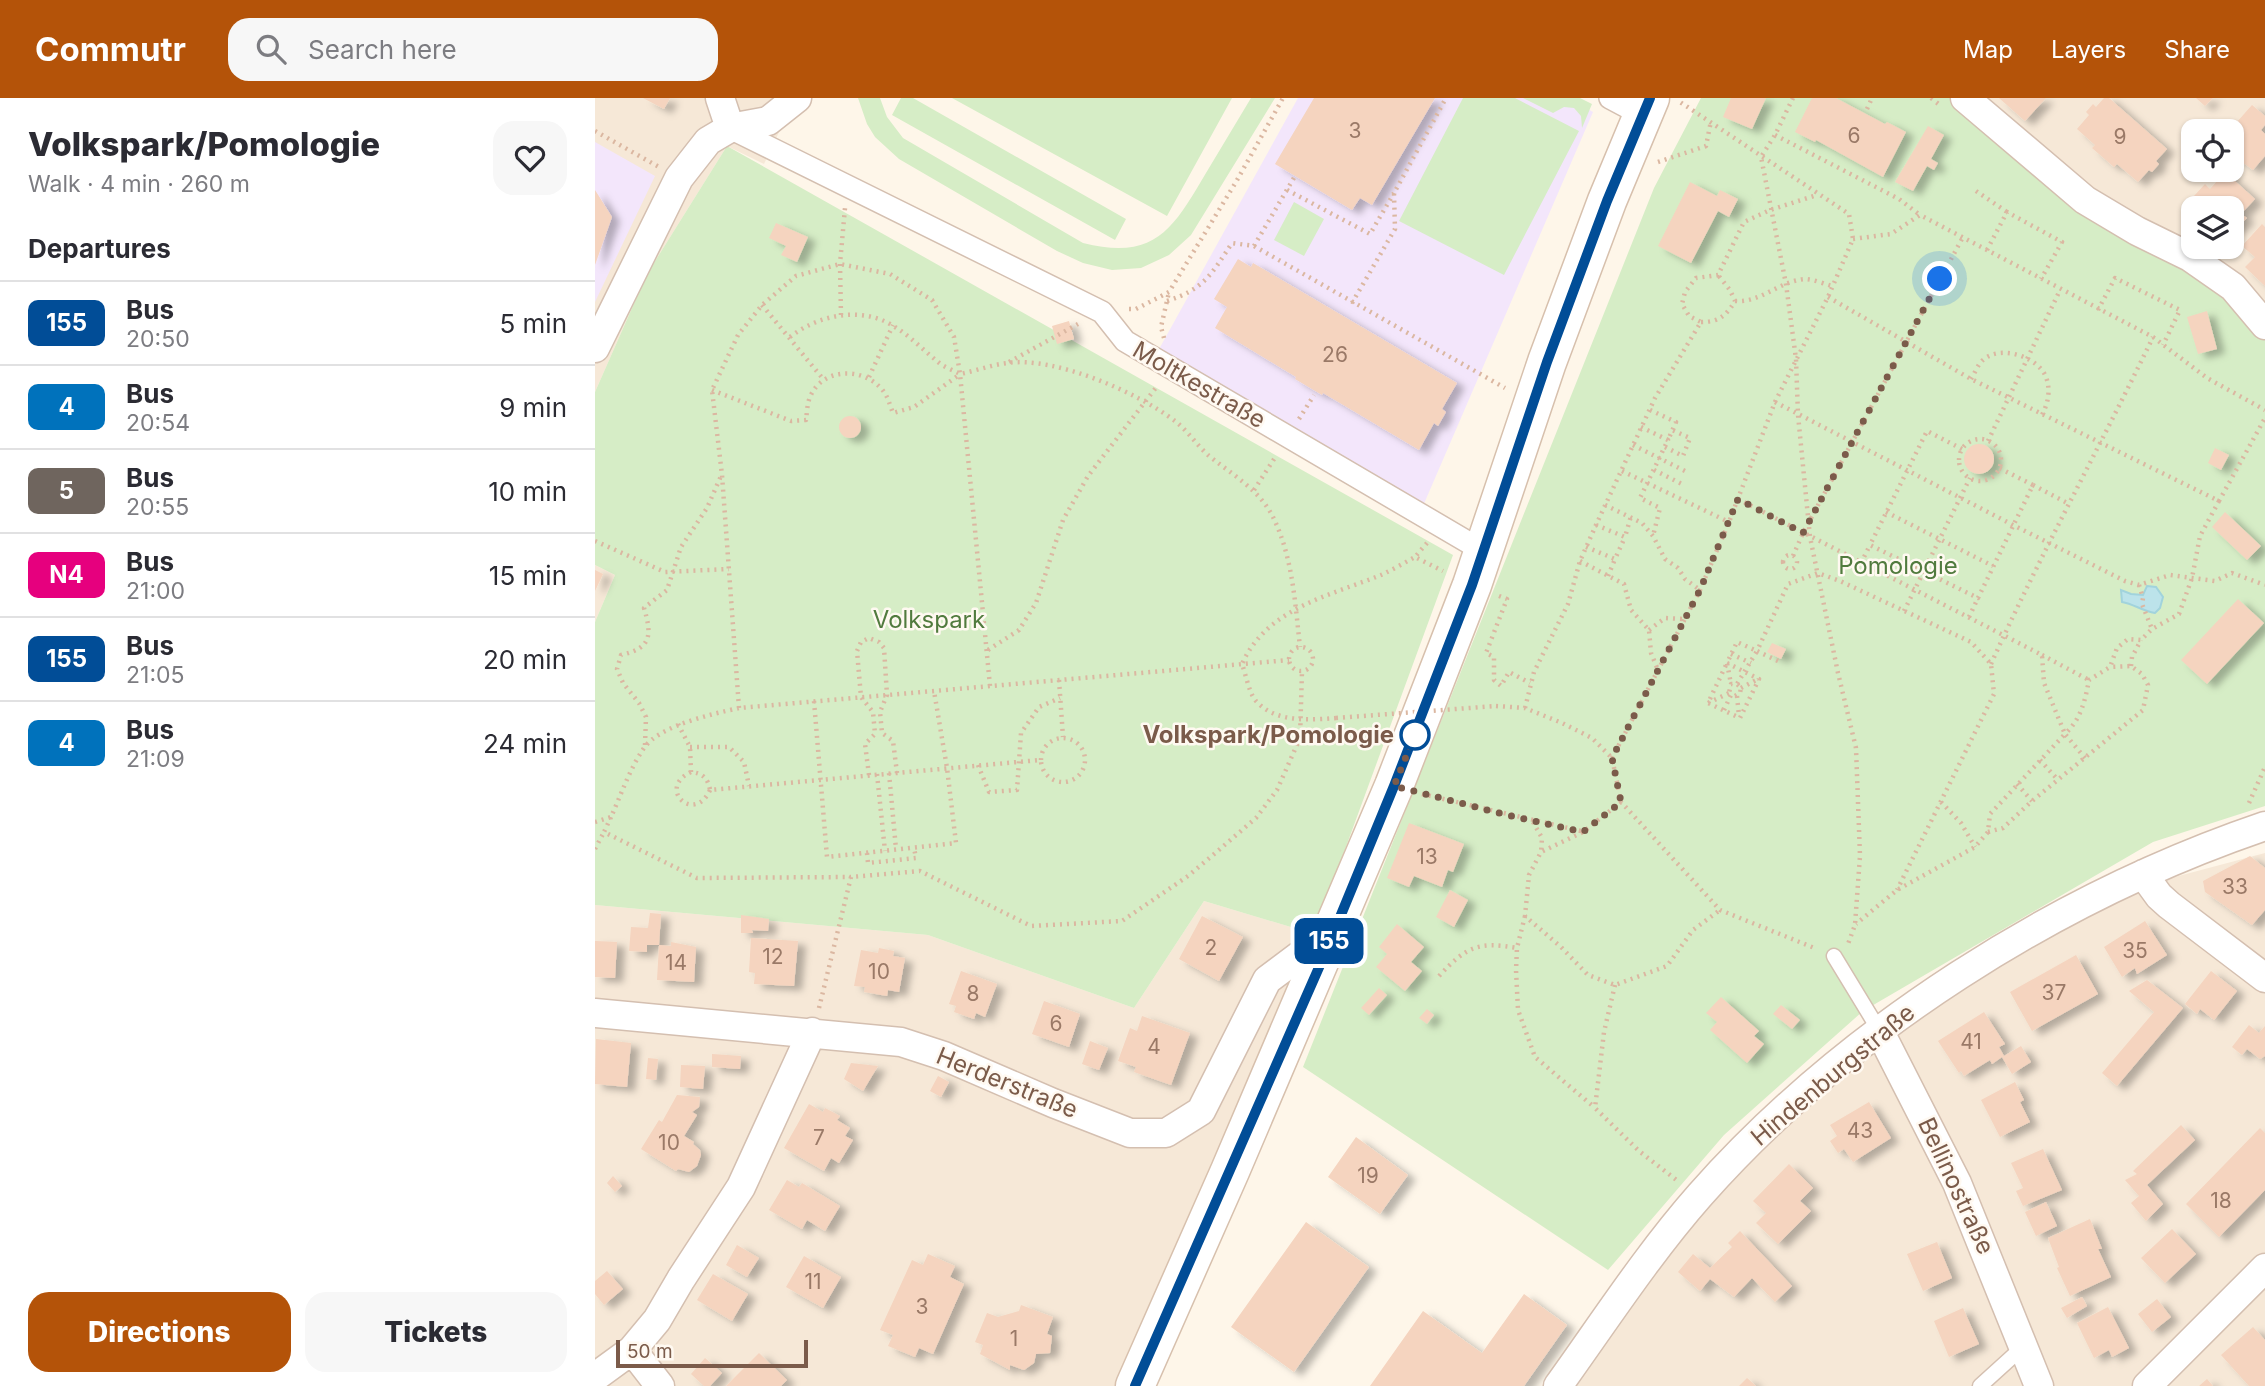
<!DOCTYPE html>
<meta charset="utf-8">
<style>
:root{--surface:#fff;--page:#f7f7f7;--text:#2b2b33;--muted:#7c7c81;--line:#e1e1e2;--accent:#b45309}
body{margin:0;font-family:Inter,sans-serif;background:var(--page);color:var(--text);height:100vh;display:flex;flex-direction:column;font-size:26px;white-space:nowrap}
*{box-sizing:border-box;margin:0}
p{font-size:23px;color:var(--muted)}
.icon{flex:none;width:38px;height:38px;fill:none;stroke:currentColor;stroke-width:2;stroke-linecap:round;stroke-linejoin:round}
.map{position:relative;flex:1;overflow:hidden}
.side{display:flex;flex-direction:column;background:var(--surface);width:595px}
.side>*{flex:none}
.badge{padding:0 14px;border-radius:10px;font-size:24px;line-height:46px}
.buttons{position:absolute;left:1586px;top:21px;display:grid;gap:14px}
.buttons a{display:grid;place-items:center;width:63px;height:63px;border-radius:14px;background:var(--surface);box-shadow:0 2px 5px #0004;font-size:35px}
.scale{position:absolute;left:21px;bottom:18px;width:192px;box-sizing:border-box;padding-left:7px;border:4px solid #7b5b4a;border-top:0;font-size:19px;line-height:24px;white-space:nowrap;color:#7b5b4a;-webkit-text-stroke:5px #fff9f1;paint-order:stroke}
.you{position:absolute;width:35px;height:35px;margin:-18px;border:5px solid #fff;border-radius:50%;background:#1a73e8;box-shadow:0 0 0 10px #1a73e833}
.map>.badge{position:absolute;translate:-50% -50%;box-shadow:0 0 0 4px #fff}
h2{padding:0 28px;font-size:26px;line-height:63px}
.round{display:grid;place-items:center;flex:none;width:74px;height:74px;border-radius:21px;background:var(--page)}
.headline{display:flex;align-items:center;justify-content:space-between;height:119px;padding:0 28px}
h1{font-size:33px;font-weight:800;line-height:52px}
.primary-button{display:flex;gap:14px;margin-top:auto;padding:14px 28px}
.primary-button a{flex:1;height:80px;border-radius:21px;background:var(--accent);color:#fff;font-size:28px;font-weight:800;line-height:80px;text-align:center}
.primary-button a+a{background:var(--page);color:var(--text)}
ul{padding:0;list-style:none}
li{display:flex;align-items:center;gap:21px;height:84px;padding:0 28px;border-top:2px solid var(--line)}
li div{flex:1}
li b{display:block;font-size:26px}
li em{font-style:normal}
li .badge{min-width:77px;font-weight:700;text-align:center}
header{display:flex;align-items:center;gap:42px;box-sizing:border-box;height:98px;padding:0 35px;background:var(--accent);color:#fff}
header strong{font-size:33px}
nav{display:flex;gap:38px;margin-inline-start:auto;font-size:24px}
.search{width:490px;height:63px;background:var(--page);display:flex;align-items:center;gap:18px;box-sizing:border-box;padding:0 24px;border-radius:21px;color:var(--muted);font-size:26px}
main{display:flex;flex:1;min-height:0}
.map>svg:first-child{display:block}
.residential{fill:#f6e8d7;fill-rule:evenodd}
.education{fill:#f3e6fb}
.green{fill:#d6edc6}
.water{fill:#bce3ea;stroke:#a1d3dc;stroke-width:2}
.building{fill:#f5d4bf;filter:url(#shadow)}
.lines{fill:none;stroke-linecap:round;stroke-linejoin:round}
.service-casing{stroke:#d4bfb0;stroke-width:17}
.pedestrian-casing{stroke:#d4bfb0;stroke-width:24}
.minor-casing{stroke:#d4bfb0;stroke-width:31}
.secondary-casing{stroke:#d7c0ad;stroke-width:41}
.path{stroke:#dbb7a1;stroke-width:4.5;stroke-dasharray:2 5;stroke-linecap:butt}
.service{stroke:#fff;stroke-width:14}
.pedestrian{stroke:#fff;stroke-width:21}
.minor{stroke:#fff;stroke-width:28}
.secondary{stroke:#fff;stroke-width:38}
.path-bridge{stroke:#dbb7a1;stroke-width:4.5;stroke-dasharray:2 5;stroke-linecap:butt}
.line-casing{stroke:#fff;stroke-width:16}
.line{stroke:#014d97;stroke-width:10}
.walk{stroke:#7b5b4a;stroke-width:7;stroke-dasharray:0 12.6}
.stop-dot{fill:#fff;stroke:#014d97;stroke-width:3.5}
.labels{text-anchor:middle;stroke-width:5;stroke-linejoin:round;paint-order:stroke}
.number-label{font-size:21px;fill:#9a7967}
.street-label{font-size:24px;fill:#7b5b4a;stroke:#fff9f1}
.park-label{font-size:24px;fill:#517b3e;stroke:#fff9f1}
.stop-label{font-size:24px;font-weight:bold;fill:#7b5b4a;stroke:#fff9f1;text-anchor:end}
</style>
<header>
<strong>Commutr</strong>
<div class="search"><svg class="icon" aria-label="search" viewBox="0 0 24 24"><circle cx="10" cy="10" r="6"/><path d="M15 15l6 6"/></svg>Search here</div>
<nav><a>Map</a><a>Layers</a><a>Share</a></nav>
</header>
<main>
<section class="side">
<div class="headline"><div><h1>Volkspark/Pomologie</h1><p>Walk · 4 min · 260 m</p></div><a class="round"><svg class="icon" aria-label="heart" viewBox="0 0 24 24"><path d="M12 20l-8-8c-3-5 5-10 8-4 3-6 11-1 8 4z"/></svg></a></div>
<h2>Departures</h2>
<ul>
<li><span class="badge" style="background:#014d97;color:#fff">155</span><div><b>Bus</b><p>20:50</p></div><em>5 min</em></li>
<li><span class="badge" style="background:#0072bc;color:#fff">4</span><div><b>Bus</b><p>20:54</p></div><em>9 min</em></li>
<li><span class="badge" style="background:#6f655e;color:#fff">5</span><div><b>Bus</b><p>20:55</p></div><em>10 min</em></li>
<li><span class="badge" style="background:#e6007e;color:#fff">N4</span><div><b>Bus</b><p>21:00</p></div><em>15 min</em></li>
<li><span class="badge" style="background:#014d97;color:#fff">155</span><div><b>Bus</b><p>21:05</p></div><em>20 min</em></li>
<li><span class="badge" style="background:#0072bc;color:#fff">4</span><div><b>Bus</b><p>21:09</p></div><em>24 min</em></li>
</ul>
<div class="primary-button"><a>Directions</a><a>Tickets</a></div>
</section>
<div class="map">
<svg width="1670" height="1288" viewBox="0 0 1670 1288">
<defs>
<filter id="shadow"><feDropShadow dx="8" dy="4.5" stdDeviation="3.5" flood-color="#0004"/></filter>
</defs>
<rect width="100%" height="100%" fill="#fef6e9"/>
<path class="residential" d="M0,0H200L169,66L132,48L52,176L0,294Z
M1367,0H1670V230L1583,149ZM1598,33H1636V72H1598ZM1598,110H1636V149H1598Z
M0,467L20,477L0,524Z
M1670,755V1288H963L1104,1099L1315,910L1561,784Z
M609,803L719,836L540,1288H0V807L333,837L539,910Z"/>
<path class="education" d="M703,0H973L998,14L828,408L563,253Z
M0,44L60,78L0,204Z"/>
<path class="green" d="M263,0H285L292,19L308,40L488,145C560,163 578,131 611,75C626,50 641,25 656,0H680L596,137L574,157L546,170L517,172L488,165L462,153L304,61L280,39L272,26Z
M306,0H318L531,121L520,142L297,17Z
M357,0H637L572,118Z
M868,0H920L984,33L909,177L804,123Z
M928,0H985L997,6L987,30L986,18L979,10L969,9L958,15Z
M1106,0H1365L1540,134L1670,230V708L1558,744L1268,913L1129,1037L1013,1172L708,969L1059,90Z
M132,48L858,457L719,836L609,803L539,910L333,837L0,807V524L20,477L0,467V294L52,176Z
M699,104L729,121L709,158L679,142Z"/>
<path class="water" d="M1552,488L1561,489L1568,499L1565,510L1560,515C1547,513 1539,506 1527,504L1526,492L1536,496L1548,497Z"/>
<path class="building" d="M48,0H75L69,11Z
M719,0H840L777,107L765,100L757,112L680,66Z
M1136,0H1171L1157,31L1128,19Z
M1217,0H1241L1290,26L1292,24L1311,34L1288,79L1221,42L1220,44L1200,34Z
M1404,0H1451L1430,23Z
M1509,0H1514L1572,51L1561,63L1564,66L1557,74L1554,72L1543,84L1522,66L1519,69L1497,50L1500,47L1482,31L1494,17L1491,14L1498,6L1501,9Z
M1601,0H1618L1610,8Z
M1657,7L1670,18V27L1666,32L1670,36V58L1658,72L1636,56V33H1634Z
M1333,28L1349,37L1336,61L1343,65L1339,72L1332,68L1318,93L1300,84Z
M1630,74L1660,101L1646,116L1652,120L1639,133L1636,131V110H1598L1605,103L1599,98L1610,86L1615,91Z
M1095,84L1122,98L1125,92L1143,101L1134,119L1123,113L1096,165L1063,148Z
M0,92L17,119L0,167Z
M1598,111V124L1591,118Z
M181,125L213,139L202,164L186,157L191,148L174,140Z
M1667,126L1670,129V188L1650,169L1660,159L1647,148Z
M643,161L656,169L658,165L862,285L847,311L851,314L843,328L839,325L824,352L728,295L727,297L700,281L701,279L620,230L632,209L619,201Z
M1612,213L1622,251L1603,256L1592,219Z
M474,223L479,241L462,246L457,228Z
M244 329a11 11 0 1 1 22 0a11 11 0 1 1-22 0Z
M1369 361a15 15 0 1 1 30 0a15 15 0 1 1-30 0Z
M1620,350L1634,357L1626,372L1613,365Z
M1630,414L1666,448L1652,462L1617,429Z
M0,472L8,476L0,493Z
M1643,501L1669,525L1612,586L1586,562Z
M1177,545L1191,551L1186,561L1172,554Z
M814,725L869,746L858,774L853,772L847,789L819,778L814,789L792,780Z
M1655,758L1670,770V812L1657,827L1610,794L1608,783Z
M855,792L873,802L859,829L841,819Z
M55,815L66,816L64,847H52V854L34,853L36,829L53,830Z
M146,817L174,821L173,833L157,832L158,835H146Z
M607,818L648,839L624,883L584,861Z
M1550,823L1572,857L1542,876L1540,870L1527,879L1509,849Z
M802,826L829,849L816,864L827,873L810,893L781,869L792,856L784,849Z
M156,840L203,843L199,888L159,886L160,875L154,874Z
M0,843L22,844L20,880L0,879Z
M76,844L101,849L99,884L62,882L64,847L76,848Z
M284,850L299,853L298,858L310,860L304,894L293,892L292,898L269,894L270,889L259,888L266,852L283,855Z
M1481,857L1503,896L1437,933L1415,894Z
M366,873L402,886L390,919L381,915L379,921L359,914L361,908L354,906Z
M1616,873L1642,893L1619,922L1605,911L1602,916L1590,906Z
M1552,882L1588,910L1522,988L1507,975L1559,914L1534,893Z
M784,890L792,897L774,917L766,910Z
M1126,899L1164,933L1159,938L1169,946L1152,965L1115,932L1122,924L1111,915Z
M449,903L485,916L474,949L437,936Z
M1186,907L1205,922L1197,931L1178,916Z
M832,911L839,917L832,926L824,920Z
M1389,914L1410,946L1404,949L1409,958L1426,948L1436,964L1417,976L1407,959L1397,966L1395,962L1369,978L1366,973L1364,975L1343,943Z
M547,918L595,935L576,987L539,974L541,969L523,963L535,930L542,933Z
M1654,927L1664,935L1670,928V958L1665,961L1652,951L1647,957L1637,949Z
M1,941L36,945L32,989L0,986Z
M495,943L513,950L504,972L487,966Z
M117,956L146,958L145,971L117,969Z
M53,960L63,961L61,982L51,981Z
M256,965L283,968L268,993L249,981Z
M86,967L110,968L108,991L85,989Z
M343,978L354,984L346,999L335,993Z
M1420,984L1429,1002L1425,1004L1435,1024L1405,1039L1386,1002Z
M82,997L105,999L104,1009L97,1014L102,1017L89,1038L99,1044L98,1046L105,1052L106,1057L102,1068L94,1074L83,1071L81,1073L46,1051L64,1022L67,1024Z
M1274,1004L1296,1040L1258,1064L1249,1051L1243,1055L1235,1043L1242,1038L1235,1027Z
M214,1006L228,1014L230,1010L245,1018L242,1022L255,1030L250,1038L258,1042L244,1065L236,1060L229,1073L189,1050Z
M1586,1027L1600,1042L1552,1087L1568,1106L1551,1123L1536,1105L1544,1098L1530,1082L1542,1076L1538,1073Z
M1665,1030L1670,1035V1092L1624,1139L1591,1106Z
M761,1039L813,1077L785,1116L733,1079Z
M1448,1051L1467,1092L1428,1108L1421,1093L1428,1090L1416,1065Z
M1194,1066L1218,1090L1205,1103L1216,1113L1183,1146L1161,1125L1171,1115L1158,1103Z
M18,1078L27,1088L20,1094L12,1085Z
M192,1082L204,1089L207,1085L245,1108L230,1133L212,1122L207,1131L174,1112Z
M1451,1104L1462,1128L1441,1138L1430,1114Z
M1495,1121L1507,1151H1503L1516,1179L1475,1198L1462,1170L1464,1169L1453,1140Z
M711,1124L774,1169L699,1274L636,1229Z
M1577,1131L1601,1156L1570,1185L1546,1160Z
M1145,1133L1197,1188L1180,1204L1157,1180L1139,1199L1115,1181L1105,1193L1083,1174L1098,1156L1115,1170L1137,1149L1133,1145Z
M1342,1144L1357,1180L1328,1193L1312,1156Z
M142,1147L164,1160L152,1179L131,1167Z
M333,1156L360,1168L355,1179L369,1186L338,1256L324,1250L320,1259L293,1248L298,1237L285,1232L317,1162L328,1167Z
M209,1158L246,1179L228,1210L191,1189Z
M12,1173L28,1191L9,1207L0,1196V1183Z
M118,1176L153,1196L137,1223L102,1202Z
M929,1196L972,1227L929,1288H775L828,1213L887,1255Z
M1487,1199L1492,1208L1472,1220L1466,1210Z
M1562,1201L1576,1219L1557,1234L1543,1216Z
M426,1207L458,1219L452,1236L457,1238L455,1255L441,1256L439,1265L429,1272L415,1267V1272L385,1256L388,1247L380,1244L392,1215L403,1219L424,1213Z
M1513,1209L1534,1250L1517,1259L1514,1252L1499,1260L1482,1225Z
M1368,1210L1384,1246L1354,1259L1339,1223Z
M1658,1229L1670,1242V1288H1654L1626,1257Z
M164,1255L192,1282L186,1288H131Z
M110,1260L127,1275L115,1288H109L96,1276Z
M1152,1280L1161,1288H1144Z
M1612,1281L1618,1288H1604Z"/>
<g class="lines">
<defs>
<path id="service" d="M1239,858L1284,932
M1385,1288L1428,1249"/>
<path id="pedestrian" d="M1015,0L1047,17
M135,30L507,214L530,243L888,453"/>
<path id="minor" d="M125,0L135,30
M1370,0L1490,102L1542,133L1595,159L1638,189L1670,227
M0,250L84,80L113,43L135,30L173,23L202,0
M1548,776L1564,798L1574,807L1670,880
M0,915L306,944L349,958L458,1005L535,1035H571L606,1013L672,882L704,858H729
M1284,932L1362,1085L1444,1288
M37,1252L65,1288
M0,1279L37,1252L62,1222L86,1181L146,1089L217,934
M963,1288C1009,1224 1053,1156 1105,1097C1251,932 1461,799 1670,728
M1552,1288L1670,1170"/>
<path id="secondary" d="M540,1288L635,1073L799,688L877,487L952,264L1012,103L1055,0"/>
</defs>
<use href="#service" class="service-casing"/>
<use href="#pedestrian" class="pedestrian-casing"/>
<use href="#minor" class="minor-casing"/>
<use href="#secondary" class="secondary-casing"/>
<path class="path" d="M1198,0L1180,37L1166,59L1191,186L1201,261L1203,317L1215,439L1243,575L1261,650L1265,758L1260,827L1253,846
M1336,0L1346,8
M1272,11L1277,0
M0,33L64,69
M1180,37L1304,101L1325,117
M1063,64L1111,48L1116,23
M692,92L775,136L799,95
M1381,93L1412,114
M1258,141L1296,136L1325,117L1558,239L1612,280L1670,312
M659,148L700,78
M1392,152L1412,114L1467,144L1446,181
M1233,199L1376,281L1624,403L1670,320
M572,203C609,191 616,177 637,145L659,148L910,290
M1140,203C1166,205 1184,183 1210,181C1218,181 1229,186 1237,188
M757,205L800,131L799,95L851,0
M167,207L229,282
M534,211H541L574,194L641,84L688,0
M1503,212L1520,180L1585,212L1568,247
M246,217L245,166L250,110
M1106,224C1124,224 1131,218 1140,203L1135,192L1123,177
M195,239C223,217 267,207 300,229C315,238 328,252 342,263C348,269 358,272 365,276C380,273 396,267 412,265C459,258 542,294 580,323C592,332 601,346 613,357C636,376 664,391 678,419C698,460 700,505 705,549
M569,240L566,229L574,194
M414,264L483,226
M274,279L298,227
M1376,281C1380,275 1383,266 1388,262C1406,246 1443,259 1451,279C1456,293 1453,305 1447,317
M117,292L196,323L211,322C212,315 212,306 215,299C228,268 271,269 289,294C293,299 295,308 298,315L319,309L364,277
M1180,304L1418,427L1530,483L1544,487L1575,477L1620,483L1637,475L1670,487
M1055,312L1081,324L1073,342
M704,321L719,297
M1046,329L1073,342L1045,400L1065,410L1058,438
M1364 362a21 21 0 1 1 42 0a21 21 0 1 1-42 0Z
M1393,343L1465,192
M1038,347L1092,374
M1070,349L1088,358L1095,340L1077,332
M1367,351L1332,333L1275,447L1383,500L1438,387L1404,370
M1059,372L1087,386
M1027,373L1134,424
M1438,387L1474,406
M659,392L681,358
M1143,401L1447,557L1449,585L1470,636L1395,716L1393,734L1380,749L1302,792L1261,826
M1010,407L1047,425L1058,438L1070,461L1083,470L1090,481L1105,492
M1291,414L1398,468
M1001,427L1030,439L1036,418
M0,443L70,474L134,471
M832,445L820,459L848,473
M991,449L1020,461L1030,439
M1188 464a7 7 0 1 1 14 0a7 7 0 1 1-14 0Z
M1198,458L1208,435L1368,139
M985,463L1029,486L1036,512L1054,532L1056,555L1063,572
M1266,465L1275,447
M1013,478L1020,461
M1544,487L1548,500L1547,506L1557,531
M904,498L912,501L891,555L899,559V582L906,588L914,574L935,585
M1309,513L1375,380
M1374,519L1383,500
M1054,532L1070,520L1089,521
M694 561a12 12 0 1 1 24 0a12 12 0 1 1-24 0Z
M393,552L424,532L441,505L468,422L493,378L563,287
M1136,556L1156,565
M1447,557L1494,582
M1183,563L1162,553L1193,486L1223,475L1245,483L1376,544L1396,566L1399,596L1302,792
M1132,565L1164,581L1145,620L1113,605Z
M1396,566C1446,455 1505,349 1558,239
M1536,568L1537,559L1546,542
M464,582L468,639
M1146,590L1163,581
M1140,598L1145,595L1146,590L1142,586
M1142,598L1144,618
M219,603L232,759L361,745L352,670L339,593
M1113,605L1134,595
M901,608L930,610L967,625L997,640L1017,660L1026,704L1125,812L1222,851
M144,610L127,377L117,292L143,237L167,207L201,178L245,166L295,176L337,202L359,239L365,276L395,588
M930,610L939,574L973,506L985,463L1001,427L1060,300L1106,224L1094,218L1087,206L1090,194L1101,180L1123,177L1149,124L1175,112L1222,97
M1129,612L1136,597L1134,595L1136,586H1142L1162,553L1142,544L1132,565L1136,586
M741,620C714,622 681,625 661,603C654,595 651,577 647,566C672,510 734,498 786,477C797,472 809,465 820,459
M83,626L95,649L96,674
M446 662a22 22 0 1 1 44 0a22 22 0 1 1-44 0Z
M50,647L51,619L44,605L28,585L22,571L26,557C57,550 57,537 49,510L72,492L86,449L112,410L126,378
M95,649H134L149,664L154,688
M1017,660L1105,492L1134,424L1180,304L1233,199L1258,141L1254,116L1085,4
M1490,660L1470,636C1486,621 1490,603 1494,582L1515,569L1522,550L1533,541L1546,542L1557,531L1584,516L1597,480L1605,438L1624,403
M1445,662L1463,682
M383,667L394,694L422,692L426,635L444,609L465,600
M294,675L301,751
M282,676L290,753
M274,677L270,646L280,636L278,614L266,599L262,553L266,544L274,540L284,544L289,550L292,597L285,614L287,635L298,643L302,675
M1422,686L1437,703
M115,692C99,727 61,690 96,674C107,675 113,680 115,692L445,662
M827,696L986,733
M1026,704L988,734L946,754L934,777L930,818L966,849L993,877L1020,887L1072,868L1098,832L1125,812
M1346,704L1366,725L1380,749
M1654,705L1670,669
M16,719L9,734L102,780L256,779
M0,724L16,719C26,697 35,670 49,650C65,627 118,616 144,610L694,562
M938,724L947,740L946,754
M1393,734L1408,730L1437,703L1548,612L1553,587L1547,576L1536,568L1515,569
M0,751L9,734
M272,755L273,765L321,760L319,750
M930,818L922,850L921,872L923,912L940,959L999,1009
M844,878C871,849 883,843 922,850
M1020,887L1009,934L1000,1010L1044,1053L1084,1084
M224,910L256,779L325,773L436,828L527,823L593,778L618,757L661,720L682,692L705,640L707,573"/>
<use href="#service" class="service"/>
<use href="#pedestrian" class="pedestrian"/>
<use href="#minor" class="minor"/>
<use href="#secondary" class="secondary"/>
<path class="path-bridge" d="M741,620L901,608"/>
</g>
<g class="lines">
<defs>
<path id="line" d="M540,1288L729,858L799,688L877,487L952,264L1012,103L1055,0"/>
</defs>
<use href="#line" class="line-casing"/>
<use href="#line" class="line"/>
<path class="walk" d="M820,637L799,688L912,717L988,734L1026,704L1017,660L1105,492L1143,401L1208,435L1345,181"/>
</g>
<circle class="stop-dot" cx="820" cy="637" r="14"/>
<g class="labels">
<g class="number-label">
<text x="760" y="40">3</text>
<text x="1259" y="45">6</text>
<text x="1525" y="46">9</text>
<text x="740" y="264">26</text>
<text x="832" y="766">13</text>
<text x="1640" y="796">33</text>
<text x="616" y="857">2</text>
<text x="1540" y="860">35</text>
<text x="178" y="866">12</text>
<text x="81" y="872">14</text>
<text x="284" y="881">10</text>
<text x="1459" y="902">37</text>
<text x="378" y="903">8</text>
<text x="461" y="933">6</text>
<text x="1376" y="951">41</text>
<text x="559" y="956">4</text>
<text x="1265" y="1040">43</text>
<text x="224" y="1047">7</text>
<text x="74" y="1052">10</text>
<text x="773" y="1085">19</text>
<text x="1626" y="1110">18</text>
<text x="218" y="1191">11</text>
<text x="327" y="1216">3</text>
<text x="419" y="1248">1</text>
</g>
<g class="street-label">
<text transform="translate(604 287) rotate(30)" y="8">Moltkestraße</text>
<text transform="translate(1238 977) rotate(-40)" y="8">Hindenburgstraße</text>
<text transform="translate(412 985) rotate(22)" y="8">Herderstraße</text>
<text transform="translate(1361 1088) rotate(65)" y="8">Bellinostraße</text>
</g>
<g class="park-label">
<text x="1303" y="476">Pomologie</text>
<text x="334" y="530">Volkspark</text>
</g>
<g class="stop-label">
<text x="799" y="645">Volkspark/Pomologie</text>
</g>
</g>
</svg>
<div class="buttons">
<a><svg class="icon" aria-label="locate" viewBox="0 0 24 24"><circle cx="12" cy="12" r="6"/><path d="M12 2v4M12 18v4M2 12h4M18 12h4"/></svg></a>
<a><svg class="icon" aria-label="layers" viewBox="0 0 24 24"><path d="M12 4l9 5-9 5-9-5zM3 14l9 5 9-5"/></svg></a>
</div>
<div class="scale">50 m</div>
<div class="you" style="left:1345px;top:181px"></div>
<b class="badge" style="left:734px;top:843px;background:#014d97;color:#fff">155</b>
</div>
</main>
